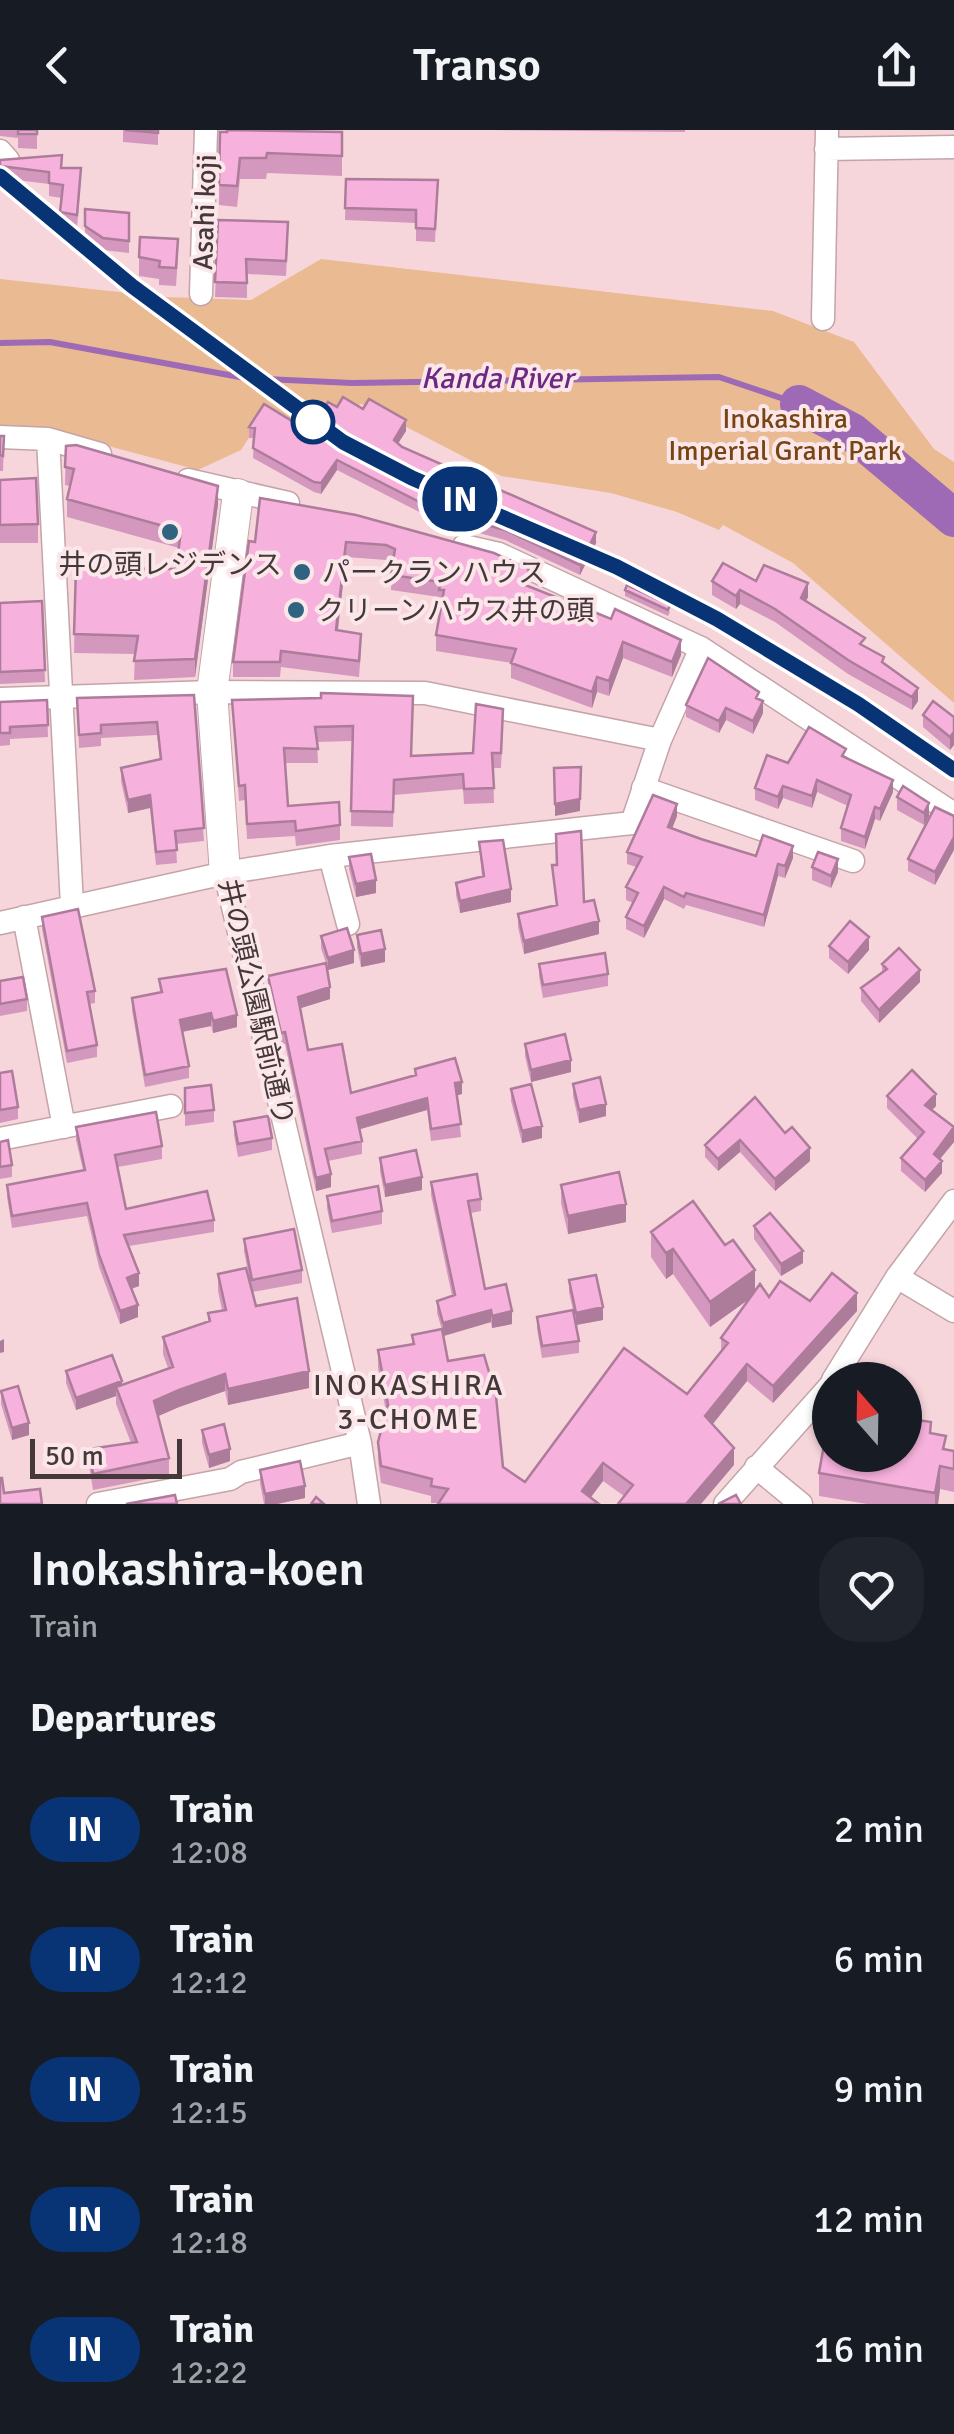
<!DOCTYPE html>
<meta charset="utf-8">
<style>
:root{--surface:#171b24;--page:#20242c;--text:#f1f3f6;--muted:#9ea1a6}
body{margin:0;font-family:Signika,"Noto Sans JP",sans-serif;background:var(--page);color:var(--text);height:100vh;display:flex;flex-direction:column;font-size:38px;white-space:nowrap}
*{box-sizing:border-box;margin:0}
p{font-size:32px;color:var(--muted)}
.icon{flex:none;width:55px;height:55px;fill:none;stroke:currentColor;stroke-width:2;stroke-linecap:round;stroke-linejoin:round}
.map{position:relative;height:1374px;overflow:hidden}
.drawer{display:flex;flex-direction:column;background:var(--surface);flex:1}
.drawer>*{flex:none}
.badge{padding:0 20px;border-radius:32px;font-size:35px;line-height:65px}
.needle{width:65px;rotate:340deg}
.tools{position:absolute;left:812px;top:1232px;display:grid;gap:20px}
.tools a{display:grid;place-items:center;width:110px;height:110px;border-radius:50%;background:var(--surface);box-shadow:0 2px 8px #0004;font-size:50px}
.scale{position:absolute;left:30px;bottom:25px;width:152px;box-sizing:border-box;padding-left:10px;border:5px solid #45383a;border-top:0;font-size:28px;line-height:35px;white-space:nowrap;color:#45383a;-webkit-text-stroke:8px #fbe7ea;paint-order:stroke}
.map>.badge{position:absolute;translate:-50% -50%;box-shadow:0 0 0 5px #fff}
h2{padding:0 30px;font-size:38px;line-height:90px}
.round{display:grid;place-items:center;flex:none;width:105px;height:105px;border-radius:40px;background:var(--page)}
.headline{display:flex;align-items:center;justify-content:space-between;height:170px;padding:0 30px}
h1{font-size:48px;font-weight:600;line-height:75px}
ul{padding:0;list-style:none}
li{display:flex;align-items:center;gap:30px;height:130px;padding:0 30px}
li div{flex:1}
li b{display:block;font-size:38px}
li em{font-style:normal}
li .badge{min-width:110px;font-weight:700;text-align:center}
header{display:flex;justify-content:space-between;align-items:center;height:130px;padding:0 30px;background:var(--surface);font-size:45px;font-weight:600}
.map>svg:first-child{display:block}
.green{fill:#eaba93}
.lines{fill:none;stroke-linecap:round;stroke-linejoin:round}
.stream{stroke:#9e6ab5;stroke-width:6}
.river{stroke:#9e6ab5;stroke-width:38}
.street-casing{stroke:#c4a4a9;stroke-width:25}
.secondary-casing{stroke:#c4a4a9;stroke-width:32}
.street{stroke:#fff;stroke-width:22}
.secondary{stroke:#fff;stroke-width:30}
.rail-casing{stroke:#665558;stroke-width:10}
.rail{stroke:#fbe7ea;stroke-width:6;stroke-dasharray:19;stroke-linecap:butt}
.wall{fill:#d498be}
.shaded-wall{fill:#ad7c9b}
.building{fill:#f7b1dd;stroke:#ad7c9b;stroke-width:2.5}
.line-casing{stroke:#fff;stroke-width:22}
.line{stroke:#083476;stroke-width:15}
.stop-dot{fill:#fff;stroke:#083476;stroke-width:5}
.poi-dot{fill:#2f637f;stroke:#fbe7ea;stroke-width:4}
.labels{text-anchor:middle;stroke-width:8;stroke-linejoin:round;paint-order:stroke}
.street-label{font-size:28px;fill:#45383a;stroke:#fbe7ea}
.park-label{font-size:28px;fill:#774513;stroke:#fbe7ea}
.poi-label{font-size:28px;fill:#45383a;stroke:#fbe7ea;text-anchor:start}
.water-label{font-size:30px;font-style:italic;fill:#6b2984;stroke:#fbe7ea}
.neighbourhood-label{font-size:30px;letter-spacing:2.5px;fill:#45383a;stroke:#fbe7ea}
</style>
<header><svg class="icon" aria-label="back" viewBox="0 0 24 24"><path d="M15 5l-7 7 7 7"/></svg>Transo<svg class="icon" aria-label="share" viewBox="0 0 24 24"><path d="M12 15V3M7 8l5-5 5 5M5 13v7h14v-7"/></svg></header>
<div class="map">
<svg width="954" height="1374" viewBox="0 0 954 1374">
<rect width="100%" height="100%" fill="#f7d6db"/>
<path class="green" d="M321,129L773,181L854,212L934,319L954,332V573L793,433L723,395L719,400L677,382L611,363L501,346L362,274L283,297L264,285L241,320L198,340L56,302L0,301V149L165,167L251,170Z"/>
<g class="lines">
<path class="stream" d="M0,213L50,212L245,248L352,253L719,247L799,274"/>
<path class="river" d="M799,274L852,302L954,388"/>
<defs>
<path id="street" d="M826,19L954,17
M0,21L8,30
M201,164L206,0
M823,189L827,0
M0,307L48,309L100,324
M48,309L72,776
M188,350L288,373
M464,416L499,424L701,518L954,684
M0,569L212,562L425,563L660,610
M643,658L853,731
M330,726L348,794
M225,743L360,1313L369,1374
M24,787L64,997
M0,793L225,743L330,726L632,693L660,610L701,518
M0,1009L171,976
M897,1147L954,1181
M833,1250L897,1147L954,1071
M756,1337L801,1374
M98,1374L230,1349L241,1342L360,1313
M725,1374L830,1256"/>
<path id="secondary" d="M225,743L212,562L238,364"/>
</defs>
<use href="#street" class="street-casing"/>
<use href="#secondary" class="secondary-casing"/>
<use href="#street" class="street"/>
<use href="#secondary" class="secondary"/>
<defs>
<path id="rail" d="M0,46L73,110L339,310
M566,414L760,512L954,640"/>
</defs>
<use href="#rail" class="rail-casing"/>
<use href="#rail" class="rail"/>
</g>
<path class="wall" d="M0,0H37V19L18,18V8L0,6Z
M123,0H158V15L123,12Z
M491,0H685V2Z
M220,2H342V46L267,43L266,49H240L237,77L219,75Z
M0,30L62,38L81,50L77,98L60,94L62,68L49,66V54L0,48Z
M346,49L438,50L435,112L416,111V93L345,90Z
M85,79L129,83V123L103,120L85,109Z
M218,90L288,107L286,146L247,144V168L215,167Z
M139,127L178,128L176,156L159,155V149L139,146Z
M337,277L363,279L406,301L398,313L402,317L596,413L580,445L505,410L439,392L337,340L321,364L314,362L253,328L254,308H249V297L310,302Z
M0,306H4L3,341H0Z
M66,316L218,374L195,547L134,550L135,524L74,523L76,438L176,439L179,418L67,387V369L70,356L65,355Z
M0,350L38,394V413H0Z
M260,368L529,455L528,457L681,525L672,547L623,528L609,566L597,562L592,578L511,548V533L436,521V505L441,475H439V467L391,460L392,433L386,430L346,427L338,500L361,520L359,547L281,537L280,547H233V532L255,412Z
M712,451H756L808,467L806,471L884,533L918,571L912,580L848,544L775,492L740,474L736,479L712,465Z
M625,460L670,482L668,486L625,466Z
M42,471L45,552L0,554V473Z
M194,565L204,711L176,714L177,733L156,735L150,678L128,683L121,651V638L160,629L157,605L101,608V616L79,618L77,568Z
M321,568L412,626L473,623L503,594L501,638H493L494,673L464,674L463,659L394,665L393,697L351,696L352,611L317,612L318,633H285L288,676L340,695V710L296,716L295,706L247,709L245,670L239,671L232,570Z
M759,569L763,583L753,604L726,590L719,603L686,587V575Z
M47,570L48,607L10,609V615L0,616V572Z
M923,585L954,587V615L950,620L923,597Z
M846,628L893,662L880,691L875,689L865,719L841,711V698L848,676L817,662L812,678L783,668L778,679L755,670V658L788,633Z
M897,667L929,686L924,695L897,680Z
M935,677V755L908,741V729Z
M677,686L672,698L701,709L756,726L793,728L785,748L778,746L764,797L686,775L684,779L664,769L644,808L626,799V787L633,773L626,770V757L636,737L627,734V722Z
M479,712L511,772L460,783L456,765V753L482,747Z
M349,727L376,763L356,767L349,739Z
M552,735L584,772L599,804L524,824L518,797V784L556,776Z
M812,737L838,742L831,758L812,750Z
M42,787L95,861V873L90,874L97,915V927L67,933L42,799Z
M357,805L385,832L361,837L357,817Z
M321,806L354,833L328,840L330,869L301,878L308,920L351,963L415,946V939L462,964L457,965L461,1007L431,1011L427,980L360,999L362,1011V1024L328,1031L331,1057L316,1061L285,914L281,915L268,858V846L326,833L321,818Z
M829,816L869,820L848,844L829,828Z
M539,834L608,844V856L543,868L539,846Z
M882,834L920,852L879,893L861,871V858L882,842Z
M159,849L237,897L213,903L211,896L183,902L189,936V948L145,957L132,880V868L160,863Z
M0,851L27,869V881L0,886Z
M525,914L571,942L531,952L525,926Z
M0,943L18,977V989L0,993Z
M573,954L606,986L579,993L573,966Z
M185,958L214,980V992L185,996Z
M511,959L542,1008L522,1013L511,971Z
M887,966L936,976L932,980L954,997V1012L940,1029L942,1043L925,1062L901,1041V1028L918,1009L887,978Z
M234,992L272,1008V1020L238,1027L234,1005Z
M76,997L162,1016V1029L118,1037L126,1079L214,1090V1102L129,1116L139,1156L132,1159L138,1187L120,1194L99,1137L87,1086L12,1098L7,1067V1055L83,1040L76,1010Z
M785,1003L810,1031L775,1061L740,1022L718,1041L705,1027V1015Z
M0,1012L12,1035V1047L0,1049Z
M380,1028L422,1060L385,1067L380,1041Z
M431,1052L481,1069V1081L471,1083L485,1159L512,1194L492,1198L491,1192L444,1206L448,1231L503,1337L525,1352L687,1264L721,1222V1208L749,1169L710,1197L673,1144L666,1149L651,1127V1102L755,1161L769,1167L810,1171L857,1181L773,1273L747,1251L712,1294L734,1335L624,1366L603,1351L590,1367L599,1374L431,1373V1366L381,1353L378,1330V1312L386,1282L378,1238V1220L412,1214V1205L442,1200L437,1183V1171L452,1166L431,1065Z
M561,1055L626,1092L568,1104L561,1073Z
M327,1066L382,1081V1094L332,1103L327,1078Z
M754,1096L803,1133L781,1146L754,1109Z
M244,1109L302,1140V1153L252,1162L244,1121Z
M218,1144L256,1176L309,1258L228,1275L225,1261L179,1277L158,1286L169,1328V1345L93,1360L89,1335V1319L131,1313L116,1274V1266L76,1280L66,1253V1241L122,1255L168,1238L163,1224V1207L208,1192V1183L222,1180L218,1161Z
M569,1150L603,1190L576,1195L579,1211V1223L542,1228L537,1199V1187L573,1180L569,1162Z
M1,1261L29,1305L12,1310L1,1274Z
M202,1300L230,1331L209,1338L202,1313Z
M931,1303L946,1319L954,1321V1362L940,1359L938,1374H867L819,1366V1343Z
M260,1340L305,1368L277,1374H264L260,1353Z"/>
<path class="shaded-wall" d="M406,290V301L394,320V310Z
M337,330V340L321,364V353Z
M218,356V374L195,547V529Z
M596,402V413L580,445V435Z
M346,412V427L336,515V500Z
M808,453V467L801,481V468Z
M740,460V474L736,479V466Z
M681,510V525L672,547V532Z
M623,512V528L609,566V551Z
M597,547V562L592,578V562Z
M918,558V571L912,580V567Z
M763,571V583L753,604V591Z
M726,578V590L719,603V591Z
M954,602V615L950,620V607Z
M581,637L580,681L555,686V674Z
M817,650V662L812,678V666Z
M893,650V662L880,691V679Z
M783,656V668L778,679V667Z
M150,665V678L128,683V670Z
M929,673V686L924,695V683Z
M677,674V686L668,709V697Z
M875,677V689L865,719V707Z
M954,707V720L935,755V742Z
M793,716V728L785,748V736Z
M838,729V742L831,758V746Z
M778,734V746L764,797V785Z
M376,750V763L356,767V754Z
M664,757V769L644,808V796Z
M511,759V772L460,783V771Z
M599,791V804L524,824V811Z
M869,807V820L848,844V832Z
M385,819V832L361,837V824Z
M354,820V833L328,840V828Z
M920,840V852L879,893V880Z
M330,857V869L298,879V867Z
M211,883V896L180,902V890Z
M237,885V897L213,903V891Z
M571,930V942L531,952V940Z
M462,952V964L455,966V953Z
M936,964V976L925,987V975Z
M427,968V980L357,1000V988Z
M606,974V986L579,993V980Z
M542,996V1008L522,1013V1001Z
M954,999V1012L934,1036V1024Z
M740,1010V1022L718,1041V1029Z
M810,1018V1031L775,1061V1049Z
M942,1031V1043L925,1062V1050Z
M331,1044V1057L316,1061V1048Z
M422,1047V1060L385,1067V1055Z
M626,1074V1092L568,1104V1086Z
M673,1119V1144L666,1149V1123Z
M803,1121V1133L781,1146V1134Z
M755,1140V1165L710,1197V1172Z
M139,1143V1156L127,1160V1148Z
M857,1163V1181L773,1273V1256Z
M138,1175V1187L120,1194V1181Z
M603,1177V1190L576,1195V1183Z
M491,1180V1192L443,1206V1193Z
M512,1181V1194L492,1198V1186Z
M4,1209V1222L0,1223V1211Z
M747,1234V1251L705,1304V1286Z
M309,1241V1258L228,1275V1259Z
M225,1244V1261L179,1277L154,1288V1271L179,1260Z
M122,1251V1264L116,1257V1266L76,1280V1268Z
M29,1293V1305L12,1310V1298Z
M734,1318V1335L701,1374H686Z
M230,1319V1331L209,1338V1325Z
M603,1333V1351L586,1374L582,1361Z
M940,1336V1359L938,1374H935V1363Z
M305,1356V1368L277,1374H265V1364Z"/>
<path class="building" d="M18,0H37V4H18Z
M125,0H158V3Z
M227,0L342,2V26L267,23L266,28H240L237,56L219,55L220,2H227Z
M62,25L61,38H81L77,85L60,82L63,55L49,53V42L0,36V30Z
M346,49L438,50L435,99L416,98V80L345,78Z
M85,79L129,83V111L103,108L85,96Z
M218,90L288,92L286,131L246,129L247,153L215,152Z
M140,107L178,109L176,138L159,137L160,131L139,127Z
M343,267L363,279L369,269L406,290L394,310L402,317L596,402L580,435L505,400L439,382L337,330L321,353L314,352L253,318L255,298L249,297L264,274L310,302L328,272L337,277Z
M0,306H4L3,326L0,325Z
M76,315L218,356L195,529L134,531L138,506L74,504L76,438L176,439L181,401L67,369L74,339L65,337L66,316Z
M36,348L38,394L0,395V350Z
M260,368L356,385L494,423L529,439L525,455L611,489L615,479L681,510L672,532L623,512L609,551L597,547L592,562L511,533L516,519L436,505L444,460H439L441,452L391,445L395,419L386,415L346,412L336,500L361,504L359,531L281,521L280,532H233L249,411L255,412Z
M723,433L756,451L764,435L808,453L801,468L865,508L860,514L884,527L882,532L918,558L912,567L848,530L775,479L740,460L736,466L712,451Z
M627,455L670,475L668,480L625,460Z
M42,471L45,540L0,542V473Z
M708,528L759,562L756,568L763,571L753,591L726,578L719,591L686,575Z
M321,563L413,566L411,626L473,623L476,574L503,579L501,623H492L494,658L464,659L463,644L394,650L393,682L351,681L353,596L315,597L318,619L284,618L288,676L339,672L340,695L296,701L295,691L247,694L245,655L239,656L232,570L321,568Z
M194,565L204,698L175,701L177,720L156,722L150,665L128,670L121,638L161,629L157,592L101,595V603L79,605L77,568Z
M47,570L48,595L10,597V603H0V572Z
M933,571L954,587V602L950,607L923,585Z
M809,597L846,619L842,626L893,650L880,679L875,677L865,707L841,698L851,665L817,650L812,666L783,656L778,667L755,658L767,625L788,633Z
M581,637L580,669L555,674L554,638Z
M903,656L929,673L924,683L897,667Z
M653,665L677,674L668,697L701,709L756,726L763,705L793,716L785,736L778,734L764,785L686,763L684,767L664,757L644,796L626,787L638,763L626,757L642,727L627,722Z
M935,677L954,686V707L935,742L908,729Z
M581,701L584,772L594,770L599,791L524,811L518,784L557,775L552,735H557L556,704Z
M503,710L511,759L460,771L456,753L484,746L479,712Z
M818,722L838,729L831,746L812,737Z
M371,724L376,750L356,754L349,727Z
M78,779L95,861L87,862L97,915L67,921L42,787Z
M850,791L869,807L848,832L829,816Z
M347,798L354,820L328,828L321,806Z
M381,800L385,819L361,824L357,805Z
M899,818L920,840L879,880L861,858L887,839L882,834Z
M605,823L608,844L543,855L539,834Z
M326,833L330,857L298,867L308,920L342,914L351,963L416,945L415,939L455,928L462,952L455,953L461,994L431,999L427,968L357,988L362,1011L325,1019L331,1044L316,1048L285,902L281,903L268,846Z
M226,839L237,885L213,891L211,883L180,890L189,936L145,945L132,868L162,862L159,849Z
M23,847L27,869L0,874V851Z
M565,904L571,930L531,940L525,914Z
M912,940L936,964L925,975L954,997L934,1024L942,1031L925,1050L901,1028L924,1002L887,966Z
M12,941L18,977L0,980V943Z
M600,947L606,974L579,980L573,954Z
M531,954L542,996L522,1001L511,959Z
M211,955L214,980L185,983V958Z
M755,967L785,1003L792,997L810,1018L775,1049L740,1010L718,1029L705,1015Z
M156,982L162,1016L115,1025L126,1079L207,1061L214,1090L124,1105L139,1143L127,1148L138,1175L120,1181L99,1125L87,1073L12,1086L7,1055L85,1040L76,997Z
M268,986L272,1008L238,1014L234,992Z
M8,1010L12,1035L0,1037V1012Z
M416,1020L422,1047L385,1055L380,1028Z
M619,1042L626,1074L568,1086L561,1055Z
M477,1044L481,1069L468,1071L485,1159L506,1154L512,1181L492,1186L491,1180L443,1193L437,1171L455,1165L431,1052Z
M378,1056L382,1081L332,1091L327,1066Z
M693,1071L725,1115L733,1110L755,1140L710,1172L673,1119L666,1123L651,1102Z
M770,1083L803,1121L781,1134L754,1096Z
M294,1099L302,1140L252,1150L244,1109Z
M246,1138L256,1176L297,1168L309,1241L228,1259L225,1244L179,1260L154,1271L169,1328L93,1344L89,1319L137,1312L116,1257L173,1237L163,1207L210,1191L208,1183L226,1180L218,1144Z
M832,1143L857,1163L773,1256L747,1234L705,1286L734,1318L686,1374H618L633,1355L603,1333L582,1361L599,1374H438L448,1359L431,1356L432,1349L381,1336L378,1312L388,1275L378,1220L414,1214L412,1205L442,1199L448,1231L484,1225L496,1266L503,1337L525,1352L624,1218L687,1264L728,1213L721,1208L760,1154L769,1167L780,1151L810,1171Z
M596,1145L603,1177L576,1183L569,1150Z
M573,1180L579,1211L542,1216L537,1187Z
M112,1225L122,1251L76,1268L66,1241Z
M18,1256L29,1293L12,1298L1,1261Z
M829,1286L830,1325H905V1288L931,1292L930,1303L946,1306L943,1319L954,1321V1339L940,1336L935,1363L819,1343Z
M224,1294L230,1319L209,1325L202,1300Z
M300,1331L305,1356L265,1364L260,1340Z
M0,1348H2L4,1363L40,1359L42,1374H0Z
M175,1365L177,1374H126Z
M736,1365L741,1374H718Z
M316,1367L324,1374H311Z"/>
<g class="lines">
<defs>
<path id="line" d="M0,46L132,156L343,312L412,348L617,437L717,489L858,574L954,640"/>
</defs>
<use href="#line" class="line-casing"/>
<use href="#line" class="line"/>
</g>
<circle class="stop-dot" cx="313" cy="292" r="20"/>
<g class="poi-dot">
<circle cx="170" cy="402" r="10"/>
<circle cx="302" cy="442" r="10"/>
<circle cx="296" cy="480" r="10"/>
</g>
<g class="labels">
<g class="street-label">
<text transform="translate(204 82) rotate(-88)" y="10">Asahi koji</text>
<text transform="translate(257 872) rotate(77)" y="10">井の頭公園駅前通り</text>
</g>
<g class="park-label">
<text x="785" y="298">Inokashira<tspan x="785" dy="32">Imperial Grant Park</tspan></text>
</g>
<g class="poi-label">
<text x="170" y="444" text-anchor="middle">井の頭レジデンス</text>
<text x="322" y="452">パークランハウス</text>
<text x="316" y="490">クリーンハウス井の頭</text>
</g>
<g class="water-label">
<text x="497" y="258">Kanda River</text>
</g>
<g class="neighbourhood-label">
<text x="409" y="1265">INOKASHIRA<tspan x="409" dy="34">3-CHOME</tspan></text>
</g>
</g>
</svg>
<div class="tools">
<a><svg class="needle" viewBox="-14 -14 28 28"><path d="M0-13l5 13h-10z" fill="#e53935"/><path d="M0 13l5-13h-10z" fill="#9ea1a6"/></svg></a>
</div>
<div class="scale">50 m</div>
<b class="badge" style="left:460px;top:369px;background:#083476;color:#fff">IN</b>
</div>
<section class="drawer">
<div class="headline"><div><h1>Inokashira-koen</h1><p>Train</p></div><a class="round"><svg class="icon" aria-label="heart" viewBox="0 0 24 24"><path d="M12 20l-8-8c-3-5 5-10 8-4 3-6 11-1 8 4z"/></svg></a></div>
<h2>Departures</h2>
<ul>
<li><span class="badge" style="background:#083476;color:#fff">IN</span><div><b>Train</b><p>12:08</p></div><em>2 min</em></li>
<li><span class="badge" style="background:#083476;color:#fff">IN</span><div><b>Train</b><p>12:12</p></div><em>6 min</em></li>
<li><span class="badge" style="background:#083476;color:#fff">IN</span><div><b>Train</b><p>12:15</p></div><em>9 min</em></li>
<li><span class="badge" style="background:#083476;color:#fff">IN</span><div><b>Train</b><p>12:18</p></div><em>12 min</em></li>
<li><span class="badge" style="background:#083476;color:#fff">IN</span><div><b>Train</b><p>12:22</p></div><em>16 min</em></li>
</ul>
</section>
